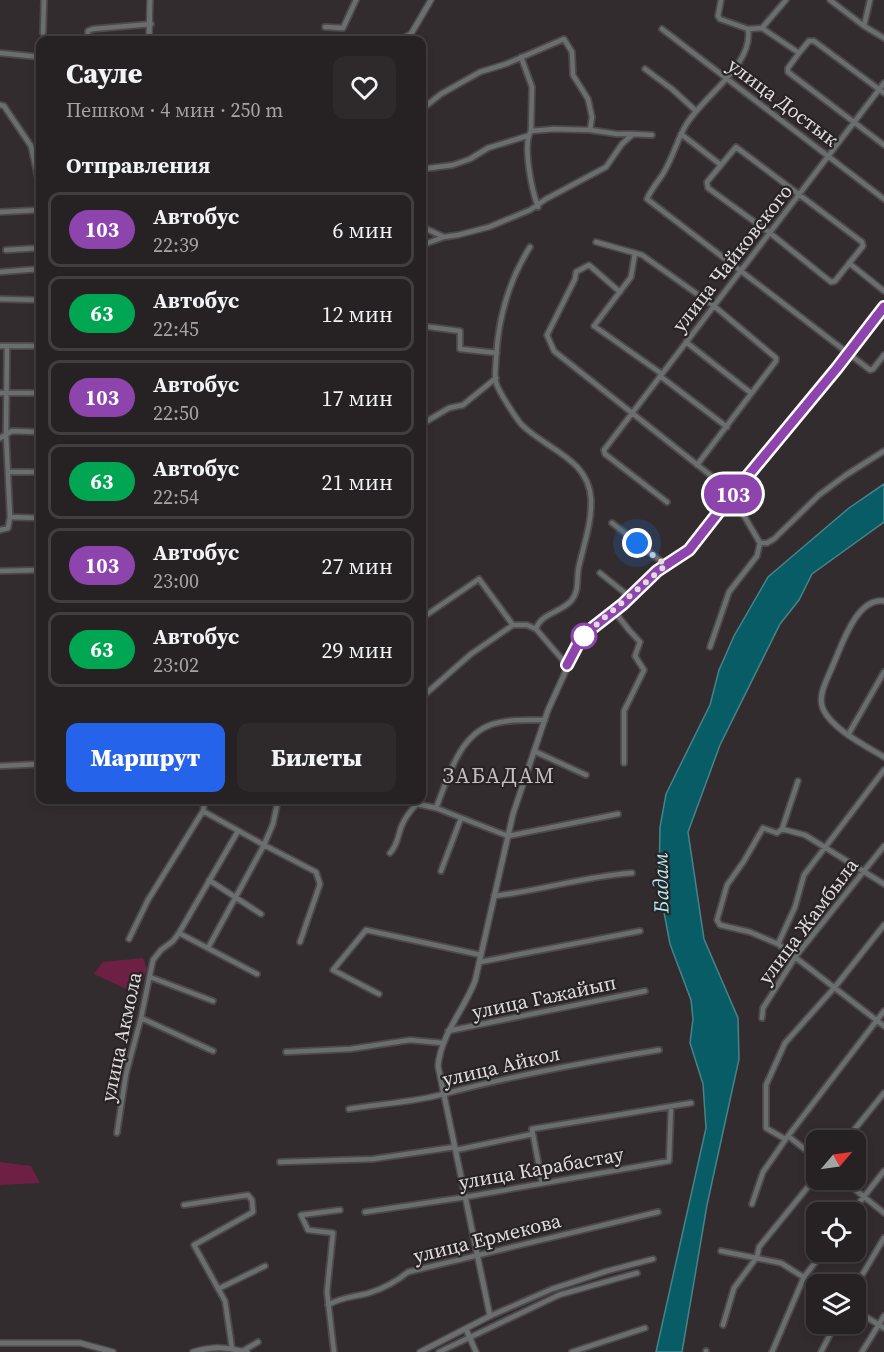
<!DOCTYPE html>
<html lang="ru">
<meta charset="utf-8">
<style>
:root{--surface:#262122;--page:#2e292a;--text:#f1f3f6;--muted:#a4a3a5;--line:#423e40;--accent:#2563eb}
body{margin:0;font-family:"Source Serif 4",serif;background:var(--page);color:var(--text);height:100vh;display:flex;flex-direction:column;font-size:22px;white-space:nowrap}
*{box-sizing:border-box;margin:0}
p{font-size:20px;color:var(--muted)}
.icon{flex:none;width:33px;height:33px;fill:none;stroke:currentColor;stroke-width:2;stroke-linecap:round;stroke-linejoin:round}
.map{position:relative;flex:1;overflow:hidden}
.sheet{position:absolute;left:36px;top:36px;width:390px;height:768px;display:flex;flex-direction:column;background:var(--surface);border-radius:12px;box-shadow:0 3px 9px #0003,0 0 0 2px var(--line)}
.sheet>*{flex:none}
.badge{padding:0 12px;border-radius:20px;font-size:21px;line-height:39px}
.needle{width:39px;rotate:61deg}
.tools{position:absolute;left:806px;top:1130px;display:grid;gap:12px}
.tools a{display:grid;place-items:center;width:60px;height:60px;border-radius:12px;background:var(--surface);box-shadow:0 3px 9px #0003,0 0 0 2px var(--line);font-size:30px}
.you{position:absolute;width:30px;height:30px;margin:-15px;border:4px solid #fff;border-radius:50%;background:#1a73e8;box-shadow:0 0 0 9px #1a73e833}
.map>.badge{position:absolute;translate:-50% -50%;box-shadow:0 0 0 3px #fff}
h2{padding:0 30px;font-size:22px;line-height:54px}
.round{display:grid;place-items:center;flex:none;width:63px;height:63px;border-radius:12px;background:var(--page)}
.overview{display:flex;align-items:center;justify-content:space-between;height:102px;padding:0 30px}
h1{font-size:28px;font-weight:800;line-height:45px}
.cta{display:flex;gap:12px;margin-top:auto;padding:12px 30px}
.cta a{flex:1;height:69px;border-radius:12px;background:var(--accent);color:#fff;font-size:24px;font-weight:800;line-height:69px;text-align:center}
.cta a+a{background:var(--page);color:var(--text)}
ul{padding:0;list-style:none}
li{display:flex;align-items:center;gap:18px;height:75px;margin:0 12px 9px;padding:0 18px;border:3px solid var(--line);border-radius:12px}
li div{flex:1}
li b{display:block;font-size:22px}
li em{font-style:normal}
li .badge{min-width:66px;font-weight:700;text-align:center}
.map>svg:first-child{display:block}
.green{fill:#6e2044}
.water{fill:#075c65;stroke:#488389;stroke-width:1.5}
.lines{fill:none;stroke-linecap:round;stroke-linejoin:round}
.minor-casing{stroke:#4e484a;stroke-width:8}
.tertiary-casing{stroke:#4e484a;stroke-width:8}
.minor{stroke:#6a6e6e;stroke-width:4.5}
.tertiary{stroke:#6a6e6e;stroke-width:5}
.line-casing{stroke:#fff;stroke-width:14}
.line{stroke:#8e44ad;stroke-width:9}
.walk{stroke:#e1ddde;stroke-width:6;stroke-dasharray:0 10.8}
.stop-dot{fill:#fff;stroke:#8e44ad;stroke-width:3}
.labels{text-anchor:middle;stroke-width:4.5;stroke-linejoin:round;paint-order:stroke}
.street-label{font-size:20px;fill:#e1ddde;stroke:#282324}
.water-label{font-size:21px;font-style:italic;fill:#b3edf6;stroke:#282324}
.quarter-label{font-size:22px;letter-spacing:1.5px;fill:#c4bdbf;stroke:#282324}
</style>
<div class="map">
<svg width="884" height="1352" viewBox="0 0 884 1352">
<rect width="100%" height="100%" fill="#322c2e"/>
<path class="green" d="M143,958L147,969L137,994L94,974L103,962Z
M0,1162L31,1166L40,1183L0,1185Z"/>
<path class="water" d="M884,484V522L812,574L799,600L780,624L720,745L688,832L704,939L738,1018L739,1059L707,1205L682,1352H656L706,1128L703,1084L690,1043L693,1019L691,1000L670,944L659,886L660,827L666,794L710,705L719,670L734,636L768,577L849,508Z"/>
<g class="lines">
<defs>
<path id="minor" d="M721,0L718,16L720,19L748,29L762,28
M830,0L864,26L884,38
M864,26L870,0
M325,27L343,28L356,0
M762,28L799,53L809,41H814L884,93
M762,28L786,0
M662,29L884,199
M748,29C754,65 702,97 686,125C677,140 673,157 664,172C659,181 651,189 647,199L870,370L873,369L884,355
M43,33L44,0
M88,40V31L93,29L151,24
M0,53L40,57
M799,53L788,68V72L884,145
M521,57L532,87L531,131
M645,69L672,89L696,111
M0,105L4,106L31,146L40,187
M422,109L441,94L480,72L506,64L564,39L572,52L573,75L588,99L592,117L590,130L617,134H633
M681,134L721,165
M736,147L862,242L863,246L835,281L831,282L770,233L708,188L707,182Z
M422,169L453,165L470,159L488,148L527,136
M538,207C532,191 522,144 531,131L554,129L590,130
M0,212L40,210
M422,227L444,237L458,235L489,227L530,210L546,199L606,167L622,144L633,134L652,135
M596,242L635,253
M422,245L444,237
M6,250L40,248
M849,263L884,291
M0,272L38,269L40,267
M620,292L589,265L576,272L575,279L547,335L554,351L729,490L760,543L757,556L729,592L710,647
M0,299L40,300
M422,326L460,331V349L497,353
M686,342L751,393
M0,346H40
M7,346L6,434L10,517
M662,374L594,326L631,277L635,253L642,255L714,306L776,358V361L697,465
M660,376L727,427
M0,393H40
M422,424L449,408L463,405L496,378
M0,438L12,431L40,432
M8,472H40
M667,502L605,454L604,450L884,83
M612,523L666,565
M0,530L8,528L10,517L40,518
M760,543H767L774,539L819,495L846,475L884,451
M0,571L40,570
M600,573L630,597
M614,611L629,630L640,642L635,656L644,670L624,711V763
M422,618L479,579L513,625H527L536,629C541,613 560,613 571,601C580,591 576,578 579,566C584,544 592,522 591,499C589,459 546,449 522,425C517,420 497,389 496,382C494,375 496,366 496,359C498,320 509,280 530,247
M536,629L567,665
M422,697L471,654L513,625
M848,735L884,672
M534,751L586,775
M0,766L40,764
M798,781L782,829L777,833L763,828L744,861L727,885L717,920L720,925L750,932L778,944L884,1026
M278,800L273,824L264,845L316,872L320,884L300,942
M436,808L508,836L618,814
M203,811L264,845L208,948
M782,829L805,835L884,884
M390,853C398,845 398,834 402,825C406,816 411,810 417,804L436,808C448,779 458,735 493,724C509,719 528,720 545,720
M441,871L461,818
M209,880L261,914
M494,896C540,891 585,876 632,873
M179,933L257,974
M129,939L148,900L203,811L205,800
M778,944L795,907L804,875L884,770
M480,962L640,931
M150,977L213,1001
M379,994L333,970L366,930L481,955
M141,1018L213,1051
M762,1018L763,1008L796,956L884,846
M448,1031L645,991
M286,1052L350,1049L410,1040L443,1043
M349,1109C380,1104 414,1102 444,1094C515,1075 586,1062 659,1050
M117,1133L126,1074L141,1018L153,960L161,950L173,941L179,933L238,831
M788,1136L816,1158
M785,1139L766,1128V1085L785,1043L835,987L884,925
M846,1140L884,1093
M456,1150L533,1134
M280,1162L373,1159L455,1147
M842,1179L884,1213
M542,1183L532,1129L691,1103
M752,1204L763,1172L788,1136L884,1011
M184,1205L248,1195L252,1200L253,1212L194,1245L225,1301L232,1348
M365,1212L466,1197L669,1161L671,1107
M852,1212L884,1171
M721,1251L781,1263L816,1285
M855,1287L884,1238
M218,1289L265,1266
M328,1305C341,1297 354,1297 369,1293C385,1288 396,1282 408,1272L658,1212
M855,1310L884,1328
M490,1316L552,1289L607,1271L653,1259
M723,1325L734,1288L757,1257L759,1247L816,1177
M243,1351L258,1342
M706,1351V1352
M334,1352L327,1292L333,1233L308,1230L301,1215L340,1210
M439,1352L559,1295L637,1273
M572,1352L645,1328
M772,1352L804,1277L824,1251
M821,1352L836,1323
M862,1352L884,1316"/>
<path id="tertiary" d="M149,40L150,0
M400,40L411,34L431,0
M884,601C856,598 842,645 833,665C828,678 817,695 823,709C832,729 866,746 884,757
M466,1329L476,1352
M0,1343H80L113,1352
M193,1352C215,1346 225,1347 247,1352
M420,1352L490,1316L438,1066C441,1034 464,1010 475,981L513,814L548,710L579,642L587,633L623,604L657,571L689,550L732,495L837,368L884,307"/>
</defs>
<use href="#minor" class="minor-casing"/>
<use href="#tertiary" class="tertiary-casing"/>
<use href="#minor" class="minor"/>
<use href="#tertiary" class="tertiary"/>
</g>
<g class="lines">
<defs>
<path id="line" d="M567,665L579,642L586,633L623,604L657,571L689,550L732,495L837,368L884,307"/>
</defs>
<use href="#line" class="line-casing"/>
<use href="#line" class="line"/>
<path class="walk" d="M584,636L582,637L666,565L637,543"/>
</g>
<circle class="stop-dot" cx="584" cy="636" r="12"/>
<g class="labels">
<g class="street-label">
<text transform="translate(783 102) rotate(37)" y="7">улица Достык</text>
<text transform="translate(732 258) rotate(-52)" y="7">улица Чайковского</text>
<text transform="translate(808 921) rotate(-53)" y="7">улица Жамбыла</text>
<text transform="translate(544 997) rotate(-12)" y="7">улица Гажайып</text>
<text transform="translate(121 1037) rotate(-78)" y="7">улица Акмола</text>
<text transform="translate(501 1066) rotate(-13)" y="7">улица Айкол</text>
<text transform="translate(541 1168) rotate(-10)" y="7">улица Карабастау</text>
<text transform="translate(487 1238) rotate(-14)" y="7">улица Ермекова</text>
</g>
<g class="water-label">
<text transform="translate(661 883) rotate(-91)" y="7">Бадам</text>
</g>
<g class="quarter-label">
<text x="499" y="783">ЗАБАДАМ</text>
</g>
</g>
</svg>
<div class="tools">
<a><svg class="needle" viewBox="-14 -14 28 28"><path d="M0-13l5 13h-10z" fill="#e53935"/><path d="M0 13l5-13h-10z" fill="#a4a3a5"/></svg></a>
<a><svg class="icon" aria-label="locate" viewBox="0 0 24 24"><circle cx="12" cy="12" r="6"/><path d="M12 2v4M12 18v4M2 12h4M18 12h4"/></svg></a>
<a><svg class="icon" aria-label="layers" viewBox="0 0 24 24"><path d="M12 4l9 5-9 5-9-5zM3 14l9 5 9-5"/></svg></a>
</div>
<div class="you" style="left:637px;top:543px"></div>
<b class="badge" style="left:733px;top:494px;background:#8e44ad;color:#fff">103</b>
<section class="sheet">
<div class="overview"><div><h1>Сауле</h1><p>Пешком · 4 мин · 250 m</p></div><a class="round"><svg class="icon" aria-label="heart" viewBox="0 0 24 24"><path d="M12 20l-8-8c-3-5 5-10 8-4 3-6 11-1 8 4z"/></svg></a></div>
<h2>Отправления</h2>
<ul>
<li><span class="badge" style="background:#8e44ad;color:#fff">103</span><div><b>Автобус</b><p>22:39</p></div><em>6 мин</em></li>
<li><span class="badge" style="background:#00a651;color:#fff">63</span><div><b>Автобус</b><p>22:45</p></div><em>12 мин</em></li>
<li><span class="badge" style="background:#8e44ad;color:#fff">103</span><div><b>Автобус</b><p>22:50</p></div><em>17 мин</em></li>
<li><span class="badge" style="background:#00a651;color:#fff">63</span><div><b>Автобус</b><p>22:54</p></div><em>21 мин</em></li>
<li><span class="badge" style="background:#8e44ad;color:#fff">103</span><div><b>Автобус</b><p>23:00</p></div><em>27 мин</em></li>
<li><span class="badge" style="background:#00a651;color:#fff">63</span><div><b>Автобус</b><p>23:02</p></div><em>29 мин</em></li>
</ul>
<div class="cta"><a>Маршрут</a><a>Билеты</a></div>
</section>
</div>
